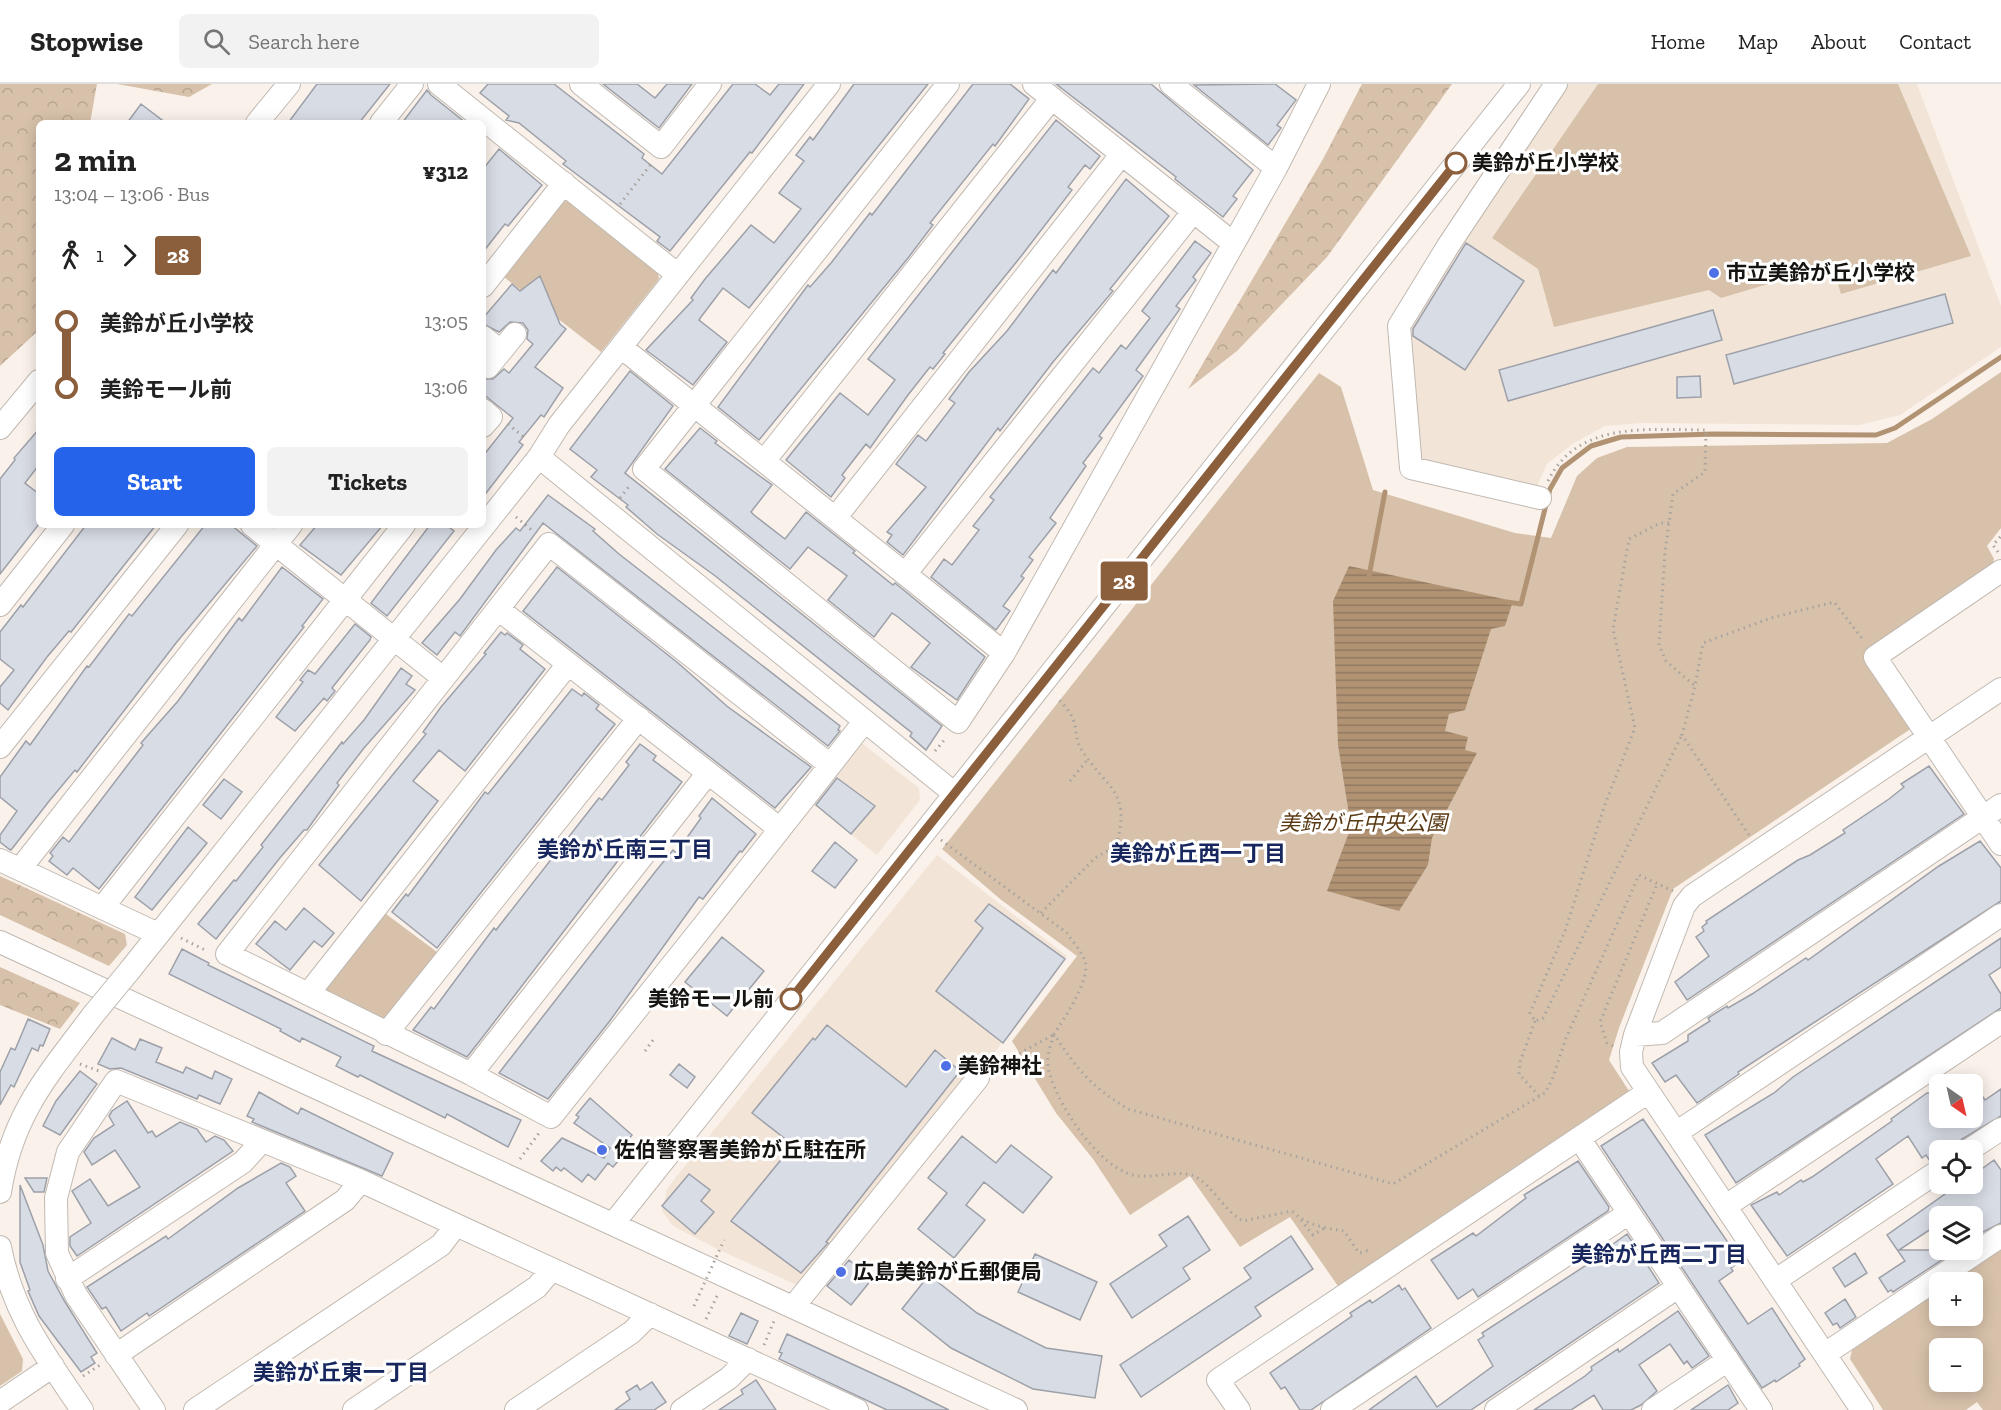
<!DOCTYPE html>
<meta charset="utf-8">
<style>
:root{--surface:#fff;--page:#f2f2f2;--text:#222;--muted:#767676;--line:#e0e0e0;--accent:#2563eb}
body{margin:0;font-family:"Zilla Slab","Noto Sans JP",serif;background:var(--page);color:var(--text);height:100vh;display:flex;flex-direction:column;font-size:22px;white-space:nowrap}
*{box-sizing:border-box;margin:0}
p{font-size:20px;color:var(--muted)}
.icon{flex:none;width:33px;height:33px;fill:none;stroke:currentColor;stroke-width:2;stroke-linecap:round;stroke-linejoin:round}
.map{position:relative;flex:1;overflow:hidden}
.details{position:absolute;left:36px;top:36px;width:450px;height:408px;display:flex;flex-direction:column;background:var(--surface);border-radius:9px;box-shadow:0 3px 15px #0003}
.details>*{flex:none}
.badge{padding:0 12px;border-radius:4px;font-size:21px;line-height:39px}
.needle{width:39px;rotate:146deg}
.buttons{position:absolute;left:1929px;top:990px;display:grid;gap:12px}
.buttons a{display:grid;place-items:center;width:54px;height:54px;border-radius:9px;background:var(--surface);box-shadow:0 3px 15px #0003;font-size:30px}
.map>.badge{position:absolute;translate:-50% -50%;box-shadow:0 0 0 3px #fff}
.legs{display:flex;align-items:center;gap:9px;height:66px;padding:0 18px;font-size:20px}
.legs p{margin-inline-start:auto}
.headline{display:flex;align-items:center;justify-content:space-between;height:102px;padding:0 18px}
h1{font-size:33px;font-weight:700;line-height:45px}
.cta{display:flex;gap:12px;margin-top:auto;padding:12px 18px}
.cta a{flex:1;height:69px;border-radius:9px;background:var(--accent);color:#fff;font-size:24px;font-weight:700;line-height:69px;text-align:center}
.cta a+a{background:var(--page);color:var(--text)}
ul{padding:0 18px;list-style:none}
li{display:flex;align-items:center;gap:21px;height:66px;font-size:22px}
li i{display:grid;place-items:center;width:9px;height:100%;margin:0 8px;background:currentColor}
li i::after{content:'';width:15px;height:15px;margin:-8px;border:4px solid;border-radius:50%;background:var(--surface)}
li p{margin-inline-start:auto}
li:first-child i{background:linear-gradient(#0000 50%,currentColor 0)}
li:last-child i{background:linear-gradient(currentColor 50%,#0000 0)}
header{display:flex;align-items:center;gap:36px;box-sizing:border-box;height:84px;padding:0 30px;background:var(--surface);border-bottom:2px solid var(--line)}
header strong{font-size:28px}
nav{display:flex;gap:33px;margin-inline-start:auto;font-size:21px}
.search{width:420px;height:54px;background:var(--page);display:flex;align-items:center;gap:15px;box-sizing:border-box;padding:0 21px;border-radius:9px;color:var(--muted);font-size:22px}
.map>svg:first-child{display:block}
.built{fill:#f2e5d7}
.forest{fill:url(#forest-crowns)}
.park{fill:#d7c1aa;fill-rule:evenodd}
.water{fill:url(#water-rules)}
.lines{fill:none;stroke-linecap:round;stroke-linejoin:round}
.stream{stroke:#b19374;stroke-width:5}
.building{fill:#d8dce5;stroke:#9da0a9;stroke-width:1.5}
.minor-casing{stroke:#c0b9b2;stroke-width:24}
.path{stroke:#a9a39d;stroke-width:3;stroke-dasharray:1.5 4.5;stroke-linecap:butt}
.minor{stroke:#fff;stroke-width:22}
.minor-bridge-casing{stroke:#c0b9b2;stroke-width:24;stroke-linecap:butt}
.path-bridge{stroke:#a9a39d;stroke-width:3;stroke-dasharray:1.5 4.5;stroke-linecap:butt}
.minor-bridge{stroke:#fff;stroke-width:22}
.line-1-casing{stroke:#fff;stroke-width:14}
.line-1{stroke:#8b5e3c;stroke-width:9}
.stop-1-dot{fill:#fff;stroke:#8b5e3c;stroke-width:3}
.poi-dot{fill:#4e70e4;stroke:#fff;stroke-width:2}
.labels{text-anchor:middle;stroke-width:6;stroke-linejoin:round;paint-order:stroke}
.stop-label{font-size:21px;font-weight:bold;fill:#161411;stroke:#fff;text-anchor:start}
.poi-label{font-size:21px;font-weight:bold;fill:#161411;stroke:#fff;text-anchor:start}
.park-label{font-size:21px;font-style:italic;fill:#593912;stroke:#fff}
.neighbourhood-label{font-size:22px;font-weight:bold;fill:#17265d;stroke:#fff}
</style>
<header>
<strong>Stopwise</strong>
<div class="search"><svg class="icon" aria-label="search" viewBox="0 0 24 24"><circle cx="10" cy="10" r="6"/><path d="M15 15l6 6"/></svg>Search here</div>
<nav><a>Home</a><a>Map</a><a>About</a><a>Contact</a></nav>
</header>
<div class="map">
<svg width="2001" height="1326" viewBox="0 0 2001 1326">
<defs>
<pattern id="forest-crowns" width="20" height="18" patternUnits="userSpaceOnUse" patternTransform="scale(1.5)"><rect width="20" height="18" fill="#d7c1aa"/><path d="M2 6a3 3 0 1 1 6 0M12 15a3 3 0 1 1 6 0" fill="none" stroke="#b8a591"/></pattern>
<pattern id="water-rules" width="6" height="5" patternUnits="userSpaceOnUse" patternTransform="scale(1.5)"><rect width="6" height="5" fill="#b19374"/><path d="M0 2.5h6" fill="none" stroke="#8f775e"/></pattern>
</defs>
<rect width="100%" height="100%" fill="#faf2ea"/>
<path class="built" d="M1568,0H1917L2001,222V263L1900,331L1860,341L1642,339L1605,342L1574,359L1547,380L1535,407L1417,376L1404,247L1503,93Z
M856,660H863L919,704L920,716L877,771L810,718Z
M937,771L1067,872L980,988L799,1202L715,1164L673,1142L662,1127L667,1105L675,1094Z"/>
<path class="forest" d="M0,0H97L90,39H39V246L0,282Z
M117,0H212L189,13Z
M1362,0H1452L1327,173L1237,267L1188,305L1323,75Z
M0,792L125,850L127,861L109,882L0,831Z
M0,883L80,919L60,945L0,921Z"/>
<path class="park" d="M1598,0H1898L1971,172L1841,210L1832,181L1721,214L1709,206L1554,243L1538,185L1492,154Z
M571,117L658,188L659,195L601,268L500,190L557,118Z
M2001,288V444L1987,462L1994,475L1992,483L1863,571L1910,641L1909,646L1673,805L1619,944L1609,976L1629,1007L1340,1205L1290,1133L1240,1163L1190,1092L1130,1131L1093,1075L1056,1029L1012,957L1077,872L1000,815L942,765L1319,289L1341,303L1373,406L1515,449L1551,454L1577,392L1597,374L1627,363L1887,359L1932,335Z
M382,827L441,871L391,935L379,938L328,911L325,898Z
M2001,1164V1326H1983L1977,1318L1966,1326H1883L1850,1275L1852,1266L1939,1206L1940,1232H1972V1198H1950ZM1940,1264H1972V1298H1940Z
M0,1230L23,1275L22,1287L0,1302Z"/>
<path class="water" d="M1349,482L1513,517L1505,542L1491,545L1465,626L1449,630L1445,647L1468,653L1465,666L1477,669L1432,754L1428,781L1399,827L1327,807L1351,743L1338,661L1333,517Z"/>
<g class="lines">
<path class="stream" d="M1369,492L1385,408
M1506,518L1521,520L1550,405L1562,384L1591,362L1621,353L1713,350L1876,351L1895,344L2001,273"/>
</g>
<path class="building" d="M317,0H390L359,39H288Z
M488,0H554L644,70L642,74L662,90L733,0H755L770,11L779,0H804L752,69L750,68L670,167L657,157L660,153L563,80L566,77L519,39L506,36L509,32L480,9Z
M603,0H637L655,14L667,0H692L659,44Z
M854,0H928L749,224L723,204L701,233L699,236L727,258L693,301L646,266L693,216L691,214L705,195L751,141L774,159L801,125L779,109L804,77L796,71L810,53L813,56Z
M973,0H1010L1029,15L995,62L993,60L930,139L933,141L908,174L759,356L718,323L808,201L810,203L831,179L870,129L872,131Z
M1056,0H1151L1253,86L1233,112L1237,115L1223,133L1175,95L1176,93Z
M1275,0L1296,16L1277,41L1281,44L1268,61L1194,1Z
M427,6L431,11L466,39H402Z
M141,20L166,39H127Z
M1056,36L1100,72L1090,85L1085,81L1068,103L1072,106L1022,171L943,269L945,270L933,285L930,283L908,311L870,364L866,360L842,391L845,394L831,413L786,376L840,309L868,331L895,296L868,275Z
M499,65L542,101L508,142L505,140L483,168V85Z
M1126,95L1169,132L1110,205L1113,207L1053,278L1000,347L998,344L903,471L887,458L892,451L887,448L926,403L896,380L918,351L926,357L955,319L949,315L969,288L1007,247L1053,186L1056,189Z
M1195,157L1211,169L1193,193L1196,196L1176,222L1180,225L1136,286L1143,292L1099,352L1102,354L1083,379L1086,382L1050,434L1056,439L1029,473L1033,476L1021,492L1024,494L1003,522L1010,527L996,546L931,493L944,475L952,481L979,446L973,442L994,416L990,413L1093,284L1099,289L1121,261L1126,265L1150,234L1142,227Z
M1466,159L1524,197L1465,286L1413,252V245Z
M540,192L560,240L566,245L535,283L563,304L544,333L541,331L519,358L523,361L483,413V372L513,334L483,310V295H493L504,285L509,289L533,260L527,255L528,246L523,239L510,238L499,248L483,240V234L512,200L520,207Z
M1945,210L1953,239L1734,300L1726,271Z
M1713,226L1722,256L1508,317L1499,286Z
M630,287L673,322L625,389L942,642L926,666L910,652L912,649L714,491L657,450L626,423L628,421L591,393L597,386L570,365Z
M1700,292L1701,313L1677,314V293Z
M700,344L717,357L715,359L772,401L751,428L754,431L785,455L806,428L855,467L853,469L893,501L895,499L985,573L957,616L911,583L930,559L898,533L892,529L874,553L828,516L847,492L808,463L790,485L665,385Z
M39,345V381L25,399L39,410V440L0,490V395L15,376L14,374Z
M548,411L595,445L593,447L619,470L840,642L838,646L840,647L828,662L543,439L460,552L455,548L437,571L422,559L460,515L496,466L516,444L520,447Z
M86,441H156L71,548L69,547L47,573L8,626L0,619V603L14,586L0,575V548L21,521L23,523Z
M205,441H231L257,462L176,559L77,688L75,686L50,716L11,766L9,765L0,758V751L17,727L0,713V693L26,657L30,661L87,582L89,583L129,530L132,532Z
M317,441H383L341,491L300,461Z
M430,441H446L454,447L387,532L371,519Z
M282,483L323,515L302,542L304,543L99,805L73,784L67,791L49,777L53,772L50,769L63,753L69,758L143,661L141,659L178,617L239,534L242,537Z
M557,483L678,579L728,623L811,683L775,724L523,527Z
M355,540L371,553L370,556L332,604L335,607L327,617L324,614L295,647L276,633L303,598L300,596L308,586L315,590Z
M501,548L505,551L507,549L523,561L520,565L545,585L465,687L439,666L413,697L438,717L361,817L319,781L426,650L423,648L441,623L486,570L484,569Z
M401,584L412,592L406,600L415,606L364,664L337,699L339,701L307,746H304L279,775L216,855L198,840L234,796L236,797L263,763L261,761L342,658L343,660L364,636Z
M572,605L582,612L584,609L599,621L596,625L615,640L437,864L392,828L406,810L408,812L485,708L488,710Z
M640,660L656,672L653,676L682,698L632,763L630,761L485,950L467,973L413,946L431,923L434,925L494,844L496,846L599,714L602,716L629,681L626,678Z
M1929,682L1964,730L1687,916L1675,898L1709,872L1696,853L1704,847L1702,843L1707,839L1706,837L1798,776L1810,771L1845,749L1843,746L1889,715L1904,703L1901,700Z
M837,694L875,722L851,750L816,721Z
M224,695L242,708L221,735L203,721Z
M712,714L756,750L742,768L740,767L703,815L699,813L609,938L548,1015L499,989L655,788L673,766L676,769L701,734L699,732Z
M188,743L207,759L152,826L135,813Z
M1980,757L2001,784V817L1738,988L1739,990L1697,1019L1676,991L1665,998L1652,979L1688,957V951L1710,937L1708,934L1727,922L1728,924L1752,910L1806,874L1808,876L1939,782Z
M835,758L857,776L835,804L812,787Z
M989,820L1065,875L1003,959L936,907L983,844L975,837Z
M304,824L334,849L322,863L314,857L290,886L256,860L275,837L286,846Z
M722,853L764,887L727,932L685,898Z
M2001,854V883L1989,891L2001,910V924L1736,1099L1705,1051L1774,1009L1793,993Z
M182,865L209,879L208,881L374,962L372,967L521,1036L508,1063L447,1030L445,1034L360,991L358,993L336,982L341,973L302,954L300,958L280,947L281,945L169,890Z
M28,935L50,945L43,962L40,961L38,967L32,964L14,1003L11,1001L0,1021V988L11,964L15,966Z
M827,941L906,1003L935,966L960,987L826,1158L828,1159L801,1189L731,1137L793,1061L752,1029L813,954L815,956Z
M112,954L135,966L140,955L162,964L156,978L183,989L186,983L212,995L215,987L232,995L220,1020L199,1011L197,1015L121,984L110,985L98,980Z
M679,980L695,993L687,1004L670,991Z
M80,987L97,1000L60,1051L43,1042L56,1017Z
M1972,997L1985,1016L2001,1005V1032L1962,1055L1953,1066H1940V1072L1930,1077L1926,1071L1922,1074L1908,1052L1876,1075L1893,1100L1787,1172L1751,1121L1777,1108L1779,1111L1801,1096L1803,1098L1812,1093L1892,1037L1891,1035L1927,1009H1932L1940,1020V1034H1972Z
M259,1008L298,1030L301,1024L393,1069L382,1092L252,1038L254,1035L247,1032Z
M590,1014L632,1051L620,1065L625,1069L613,1083L608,1079L595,1096L588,1090L582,1098L564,1084L561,1087L556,1083L553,1087L541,1077L562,1054L604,1074L610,1064L574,1039L579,1033L576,1031Z
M127,1017L148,1049L152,1047L156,1053L180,1038L197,1045L206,1058L215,1052L224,1056L233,1067L77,1172L70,1162V1153L91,1139L72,1107L90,1095L108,1122L140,1103L115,1066L92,1081L84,1068L94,1054L114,1041L109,1032L112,1027Z
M1643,1035L1738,1173L1735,1175L1738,1179L1731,1184L1733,1187L1719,1197L1748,1240L1772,1224L1805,1275L1799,1280L1800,1282L1776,1298L1775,1296L1762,1304L1601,1062Z
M962,1052L996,1079L1011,1061L1052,1093L1023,1129L984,1098L966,1121L985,1136L954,1174L918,1145L947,1109L928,1094Z
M1994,1076L2001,1086V1139L1979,1150L1972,1140V1132H1968L1962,1124L1949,1132H1940V1139L1899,1166H1957L1893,1208L1891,1206L1888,1208L1879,1194L1905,1177L1887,1151L1952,1105L1948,1100H1972V1094L1980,1089L1979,1087Z
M1578,1077L1609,1123L1608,1127L1478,1213L1473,1205L1458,1215L1431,1176L1473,1149L1476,1152L1526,1114L1524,1111Z
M281,1079L290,1083L296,1092L286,1099L305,1127L149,1232L147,1229L121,1247L106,1223L102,1225L87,1203L166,1152L168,1155L238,1104Z
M689,1090L710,1106L701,1117L714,1128L695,1150L662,1122Z
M25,1094H47L44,1108H34Z
M20,1101L43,1161L48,1187L65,1218L97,1269L91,1273L95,1279L81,1288L39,1232L28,1207L30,1206L20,1178Z
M1188,1132L1210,1166L1183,1184L1190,1195L1132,1234L1110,1200L1167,1162L1159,1151Z
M1627,1150L1659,1199L1634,1216L1471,1326H1369L1416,1292L1437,1323L1493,1282L1478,1256L1484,1252L1482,1249L1608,1167L1606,1165Z
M1291,1152L1313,1185L1255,1223L1261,1232L1141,1313L1120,1281L1251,1194L1244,1184Z
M1855,1169L1867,1189L1845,1203L1833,1184Z
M1035,1170L1097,1198L1080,1236L1018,1208Z
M849,1176L872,1195L851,1221L827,1202Z
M929,1191L977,1229L1046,1264L1102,1272L1095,1314L1033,1305L951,1264L902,1225Z
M1399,1201L1402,1206L1405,1204L1431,1244L1311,1326H1300L1285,1303L1281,1305L1270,1289L1352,1232L1350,1229L1370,1216L1372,1219Z
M1845,1215L1856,1233L1840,1244L1837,1239L1833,1241L1825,1229Z
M1678,1227L1709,1272L1692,1284L1687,1277L1684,1280L1670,1260L1639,1281L1657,1307L1641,1321L1631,1326H1603L1594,1311L1571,1326H1534L1585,1292L1592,1286L1591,1283L1618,1265L1619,1268Z
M741,1229L758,1237L747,1260L729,1252Z
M787,1250L904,1304L949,1326H887L779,1275L782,1269L779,1268Z
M756,1296L776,1326H719L743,1310L741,1306Z
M652,1298L666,1318L654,1326H615L630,1315L626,1308L637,1301L640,1306Z
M1728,1301L1738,1319L1728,1326H1691Z"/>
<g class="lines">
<defs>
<path id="minor" d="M439,0L678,191
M581,0L661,63L710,0
M948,0L644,385L958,638L1004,569L1276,84L1319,0
M1034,0L1233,159
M1171,0L1276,84
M257,39L289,0
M381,39L412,0
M483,202L564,99
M483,253L501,267
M621,263L1004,569
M488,283L515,250
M483,326L491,333L483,342
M0,344L39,297
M539,373L955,710
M765,376L1052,14
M1540,414L1411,384L1399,242L1448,162L1556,0
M836,433L1121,71
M252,441L443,594
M2001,487L1875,573L2001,760
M906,489L1193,128
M0,521L63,441
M498,525L780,745
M0,663L177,441
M830,681L549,460L227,870L471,990L551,1033C655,902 761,771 863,639
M0,776L158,850
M20,785L291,441
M103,823L404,441
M0,858L1016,1326
M130,886L539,373L559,341L829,0
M308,910L568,580
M386,950L639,634
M1635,951L1662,949L2001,721
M471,990L708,689
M1676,1049L2001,831
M1579,1054L1761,1326
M1969,1066L2001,1045
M0,1108C12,1030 48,991 93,931
M1726,1122L2001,938
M613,1140L1519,0
M0,1163C13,1230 45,1271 82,1326
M67,1195L243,1078L261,1058
M1776,1196L1940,1086
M794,1222L978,994
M1825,1270L2001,1152
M116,1271L345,1116L361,1097
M0,1318L53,1282
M154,1326L76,1211L57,1169L56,1114L68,1068L116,997L361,1097L857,1326
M195,1326L441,1161L456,1141
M354,1326L537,1203L552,1185
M516,1326L632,1248L650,1230
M682,1326L729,1294L748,1275
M1239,1326L1218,1296L1648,1008
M1332,1326L1629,1129
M1496,1326L1678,1203
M1653,1326L1728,1276
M1862,1326L1632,983L1631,968L1635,951L1684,822L1692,812L2001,605"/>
</defs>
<use href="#minor" class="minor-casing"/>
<path class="path" d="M620,120L651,80
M508,340L526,355
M1548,397C1578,336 1649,346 1706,346L1705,388L1673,410L1665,468L1659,561L1666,577L1695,602
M620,414L631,400
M516,433L534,448
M1669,439H1660L1629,455L1613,545L1635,644L1604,723L1565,847L1530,929L1535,937L1543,934L1682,651
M1998,468L1993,461L2001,452
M935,667L946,654
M1070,697L1088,675
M1749,751L1682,651L1695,602L1703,559L1771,534L1834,518L1864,557
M941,756L1067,849C1073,858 1082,868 1085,877C1091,895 1064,935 1054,950C1078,987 1091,1002 1128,1025L1393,1100L1545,1009L1552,996L1566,954L1639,791L1673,807
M1041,829L1095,774L1116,762C1132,706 1107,706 1081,665C1076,657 1077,647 1074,638C1072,630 1065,622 1059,616
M181,854L207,867
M1535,937L1520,978L1519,990L1540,1013
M1054,951C1049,965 1045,977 1050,991C1060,1024 1098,1082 1133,1091C1153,1096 1179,1084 1196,1093C1213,1102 1223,1126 1243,1137L1292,1127C1306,1141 1325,1144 1344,1147L1359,1169L1367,1167L1370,1171
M1613,962L1607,959L1600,938L1657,800
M645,967L653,956
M80,980L99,987
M993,984L1053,951
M520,1075L539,1049
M1301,1136L1313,1151L1325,1144
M706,1235L718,1210
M764,1261L774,1237
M83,1292L100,1281"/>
<use href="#minor" class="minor"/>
<defs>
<path id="minor-bridge" d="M93,931L130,886"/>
</defs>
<use href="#minor-bridge" class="minor-bridge-casing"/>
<path class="path-bridge" d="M694,1222L724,1156"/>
<use href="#minor-bridge" class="minor-bridge"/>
</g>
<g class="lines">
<defs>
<path id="line-1" d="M791,915L1456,79"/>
</defs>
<use href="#line-1" class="line-1-casing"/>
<use href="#line-1" class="line-1"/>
</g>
<g class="stop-1-dot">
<circle cx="1456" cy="79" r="10"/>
<circle cx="791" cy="915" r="10"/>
</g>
<g class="poi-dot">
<circle cx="1714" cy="189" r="6"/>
<circle cx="946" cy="982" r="6"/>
<circle cx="602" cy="1066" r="6"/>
<circle cx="841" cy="1188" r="6"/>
</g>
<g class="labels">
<g class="stop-label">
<text x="1472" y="86">美鈴が丘小学校</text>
<text x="774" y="922" text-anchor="end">美鈴モール前</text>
</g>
<g class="poi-label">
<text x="1726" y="196">市立美鈴が丘小学校</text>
<text x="958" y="989">美鈴神社</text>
<text x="614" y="1073">佐伯警察署美鈴が丘駐在所</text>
<text x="853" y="1195">広島美鈴が丘郵便局</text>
</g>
<g class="park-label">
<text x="1363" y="746">美鈴が丘中央公園</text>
</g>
<g class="neighbourhood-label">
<text x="625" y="773">美鈴が丘南三丁目</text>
<text x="1198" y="777">美鈴が丘西一丁目</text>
<text x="1659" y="1178">美鈴が丘西二丁目</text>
<text x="341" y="1296">美鈴が丘東一丁目</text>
</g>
</g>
</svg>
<div class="buttons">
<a><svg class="needle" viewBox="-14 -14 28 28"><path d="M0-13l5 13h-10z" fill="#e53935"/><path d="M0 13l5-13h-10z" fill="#767676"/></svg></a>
<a><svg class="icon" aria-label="locate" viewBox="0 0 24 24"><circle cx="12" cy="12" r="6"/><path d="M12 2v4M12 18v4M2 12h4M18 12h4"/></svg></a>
<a><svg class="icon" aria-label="layers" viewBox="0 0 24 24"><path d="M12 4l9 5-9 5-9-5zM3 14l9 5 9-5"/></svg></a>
<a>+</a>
<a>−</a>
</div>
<b class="badge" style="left:1124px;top:497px;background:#8b5e3c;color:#fff">28</b>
<section class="details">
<div class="headline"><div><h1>2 min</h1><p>13:04 – 13:06 · Bus</p></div><b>¥312</b></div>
<div class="legs"><svg class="icon" aria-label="walk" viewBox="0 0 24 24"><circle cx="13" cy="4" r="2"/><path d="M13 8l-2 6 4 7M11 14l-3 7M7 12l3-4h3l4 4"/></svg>1<svg class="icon" aria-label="forward" viewBox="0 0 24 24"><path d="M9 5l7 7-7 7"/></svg><b class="badge" style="background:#8b5e3c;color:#fff">28</b></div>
<ul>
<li><i style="color:#8b5e3c"></i><b>美鈴が丘小学校</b><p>13:05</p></li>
<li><i style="color:#8b5e3c"></i><b>美鈴モール前</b><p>13:06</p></li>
</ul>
<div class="cta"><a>Start</a><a>Tickets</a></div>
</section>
</div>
